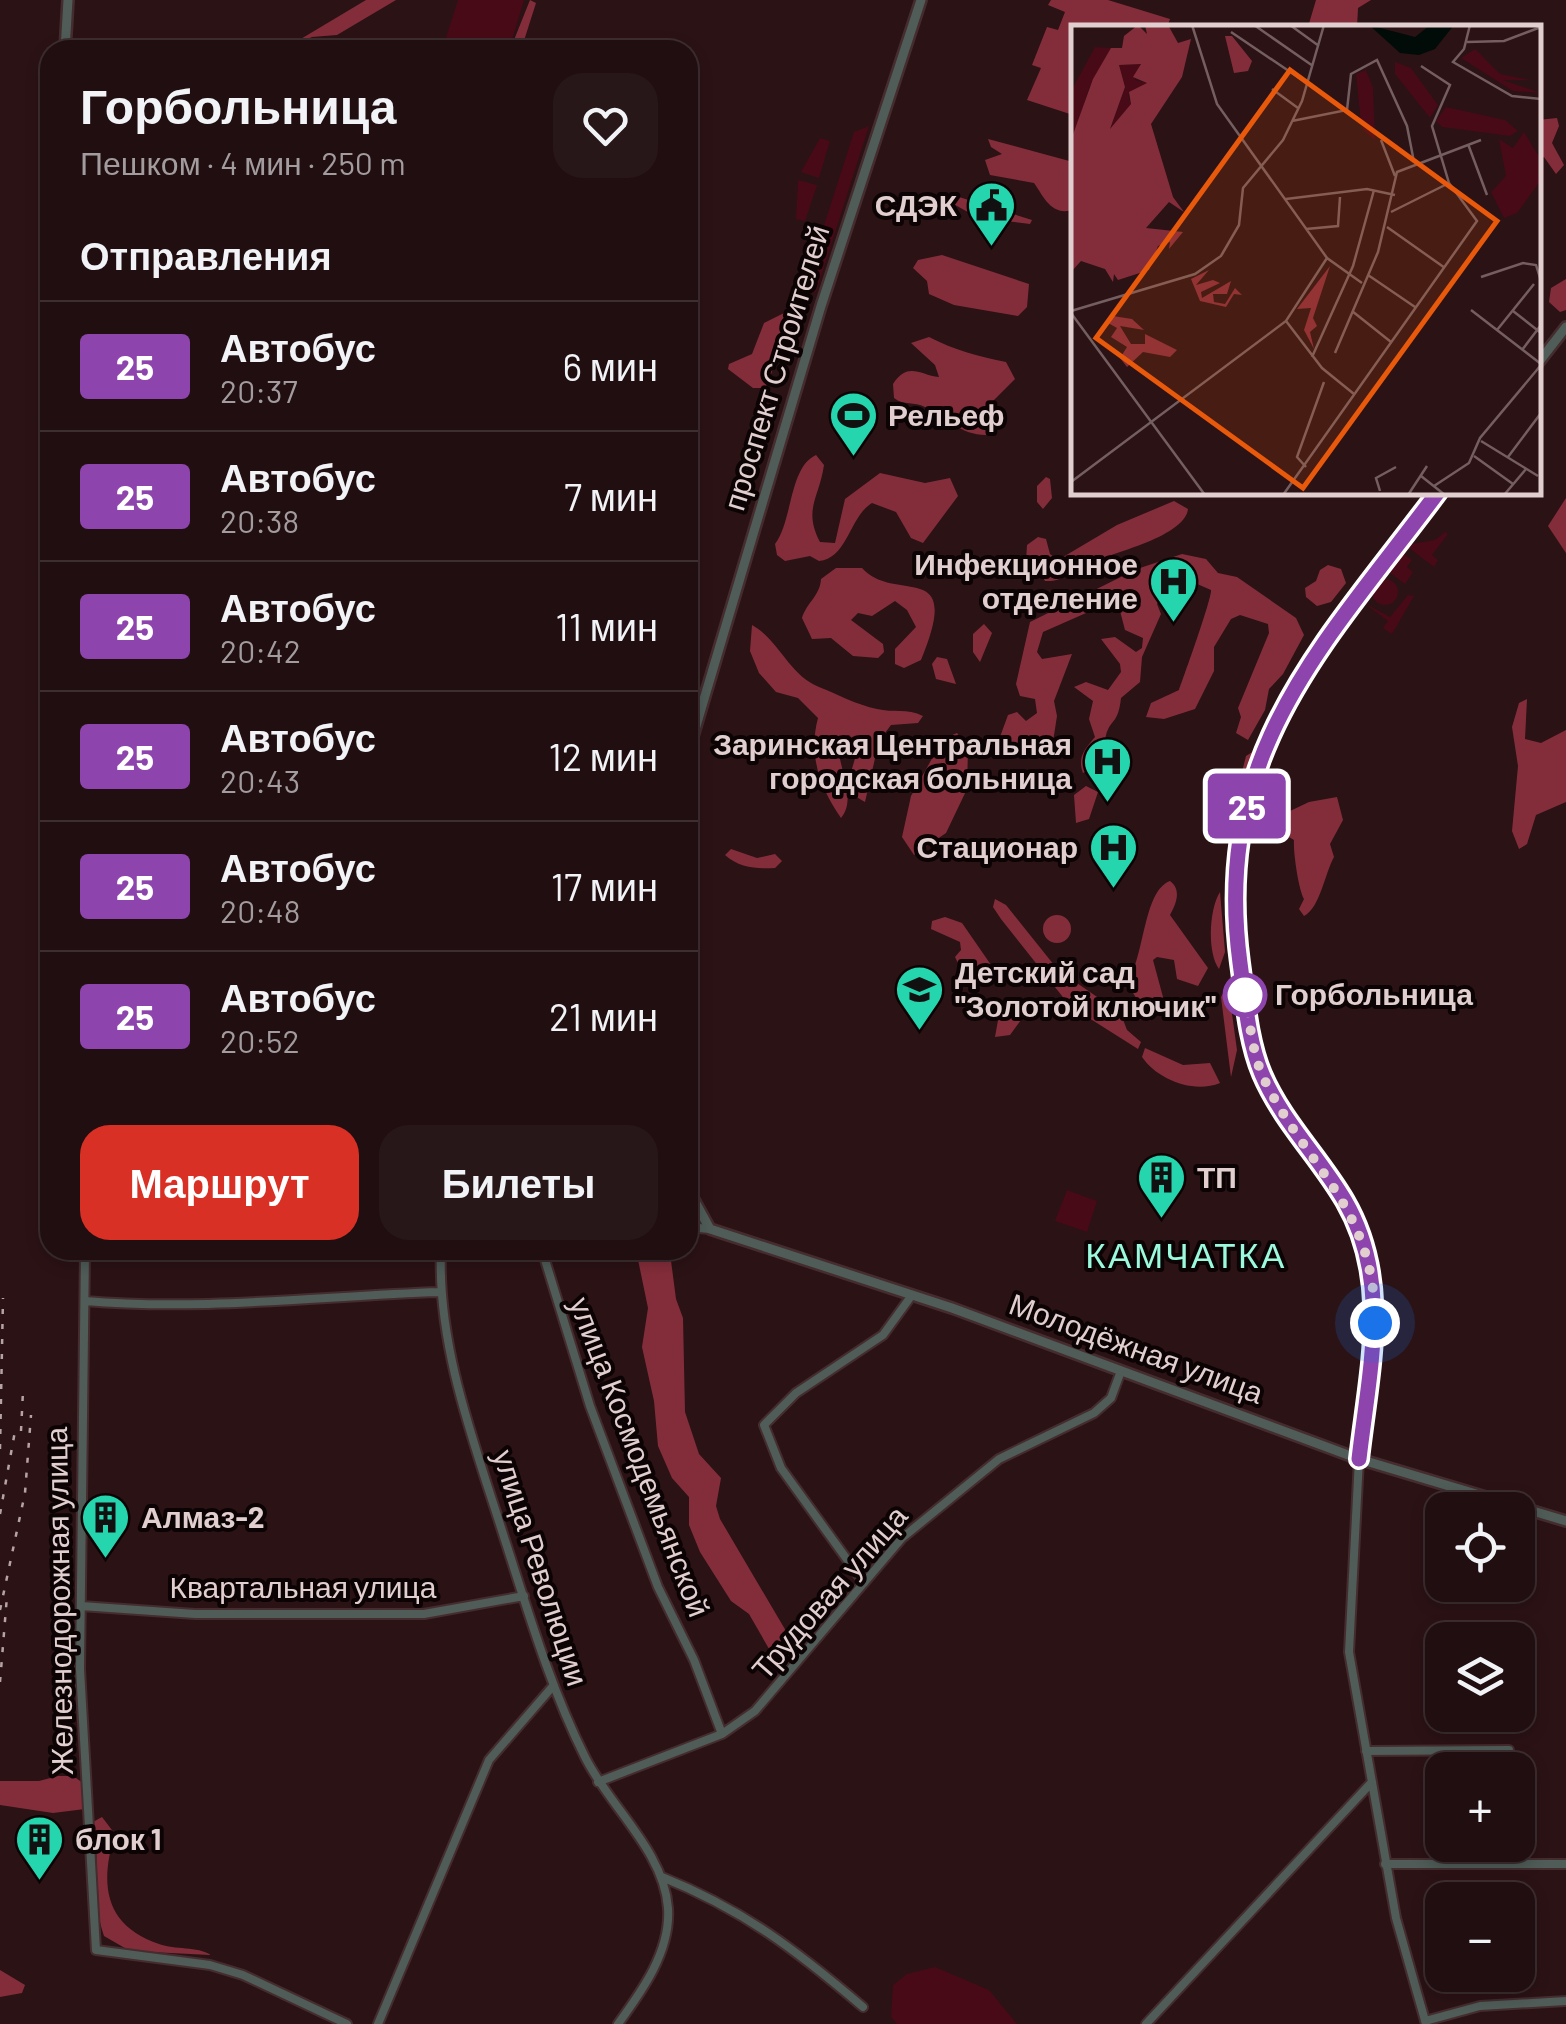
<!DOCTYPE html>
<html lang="ru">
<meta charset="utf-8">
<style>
:root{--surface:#200e10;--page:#281719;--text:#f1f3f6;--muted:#a29c9f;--line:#3d2e30;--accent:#d93025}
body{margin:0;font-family:Barlow,sans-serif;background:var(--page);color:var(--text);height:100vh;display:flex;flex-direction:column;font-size:38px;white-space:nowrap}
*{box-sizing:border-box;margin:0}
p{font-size:32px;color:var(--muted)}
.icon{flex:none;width:55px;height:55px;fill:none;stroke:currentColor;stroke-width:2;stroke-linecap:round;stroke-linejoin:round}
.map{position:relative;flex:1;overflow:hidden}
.details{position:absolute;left:40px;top:40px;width:658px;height:1220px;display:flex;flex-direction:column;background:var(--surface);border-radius:30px;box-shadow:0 5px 15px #0003,0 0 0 2px var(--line)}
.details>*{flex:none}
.badge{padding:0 20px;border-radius:8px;font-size:35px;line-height:65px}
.buttons{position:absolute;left:1425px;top:1492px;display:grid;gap:20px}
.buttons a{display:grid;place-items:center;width:110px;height:110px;border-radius:20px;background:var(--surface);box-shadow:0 5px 15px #0003,0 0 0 2px var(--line);font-size:50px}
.you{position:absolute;width:50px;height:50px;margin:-25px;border:8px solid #fff;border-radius:50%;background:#1a73e8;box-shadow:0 0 0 15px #1a73e833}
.map>.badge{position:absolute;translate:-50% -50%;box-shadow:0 0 0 5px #fff}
h2{padding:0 40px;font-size:38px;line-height:90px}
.round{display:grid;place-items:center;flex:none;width:105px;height:105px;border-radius:30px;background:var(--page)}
.overview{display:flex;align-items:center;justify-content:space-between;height:170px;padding:0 40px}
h1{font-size:48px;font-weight:800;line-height:75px}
.action{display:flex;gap:20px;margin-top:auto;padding:20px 40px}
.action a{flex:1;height:115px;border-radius:30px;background:var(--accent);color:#fff;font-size:40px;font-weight:800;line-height:115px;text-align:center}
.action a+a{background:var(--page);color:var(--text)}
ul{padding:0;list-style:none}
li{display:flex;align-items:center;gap:30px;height:130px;padding:0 40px;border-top:2px solid var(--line)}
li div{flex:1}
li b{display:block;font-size:38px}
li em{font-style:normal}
li .badge{min-width:110px;font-weight:700;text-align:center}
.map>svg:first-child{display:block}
.green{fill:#480a17}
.forest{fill:#842d3a}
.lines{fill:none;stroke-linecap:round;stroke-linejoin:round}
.minor-casing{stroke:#442c2f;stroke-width:12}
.tertiary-casing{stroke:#442c2f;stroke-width:14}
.minor{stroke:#4f5c58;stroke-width:8}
.tertiary{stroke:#4f5c58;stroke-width:9}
.rail{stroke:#b6a3a4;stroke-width:2.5;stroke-dasharray:5 10;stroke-linecap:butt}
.line-casing{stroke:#fff;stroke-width:22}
.line{stroke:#8e44ad;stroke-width:15}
.walk{stroke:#e1cfd0;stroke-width:10;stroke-dasharray:0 18}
.stop-dot{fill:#fff;stroke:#8e44ad;stroke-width:5}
.labels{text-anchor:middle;stroke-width:8;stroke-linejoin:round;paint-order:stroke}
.poi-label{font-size:30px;font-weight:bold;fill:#e1cfd0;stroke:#0c0304;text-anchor:start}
.street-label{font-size:30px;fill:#e1cfd0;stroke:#0c0304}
.stop-label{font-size:30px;font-weight:bold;fill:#e1cfd0;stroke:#0c0304;text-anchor:start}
.quarter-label{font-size:35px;letter-spacing:2.5px;fill:#9bfade;stroke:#0c0304}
.inset-road{fill:none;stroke:#745e60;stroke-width:2.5}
.view{fill:#e8590c;fill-opacity:0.15;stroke:#e8590c;stroke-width:5}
.inset-edge{fill:none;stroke:#e1cfd0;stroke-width:5}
</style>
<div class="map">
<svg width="1566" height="2024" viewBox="0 0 1566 2024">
<rect width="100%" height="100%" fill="#2b1215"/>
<path class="green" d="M458,0H524L509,50H442Z
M869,126L816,292L802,294L854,132Z
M820,138L830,141L819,178L801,172Z
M798,180L817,185L805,221L796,219Z
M1445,532L1448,534L1432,555L1438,560L1434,567L1405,545L1435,540Z
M1400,551L1412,560L1407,567L1413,572L1405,584L1386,570Z
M1372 592a13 13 0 1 1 26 0a13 13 0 1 1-26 0Z
M1408,595L1414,596L1392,634L1383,628L1388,621L1364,603L1390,617Z
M1067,1190L1097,1201L1087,1232L1055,1221Z
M935,1967L989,1990L1017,2024H897L891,2017L893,1985L907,1974Z"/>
<path class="forest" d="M366,0H396L337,35L312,37L284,49Z
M530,0L536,3L521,50H510Z
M1051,0H1108L1170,19L1167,27L1074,28L1073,115L1027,100L1041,68L1032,65L1047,27L1058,30L1065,12L1048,5Z
M1316,0H1371L1358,8L1357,27H1308Z
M1557,118L1559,126L1552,143L1564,165L1556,174L1544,157L1539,160L1538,120Z
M988,139L1073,162V210C1051,216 1044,197 1034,183L990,175L985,160L1002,154L991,147Z
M959,197L1032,220L1030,224L977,217L946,200Z
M942,255L1029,284L1027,307L1018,316L954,305L929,294L927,281L913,268L918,260Z
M1566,279V310L1560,312L1549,302L1551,288Z
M788,311V325L769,380L765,388H753L728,369L729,364L752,354L764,323Z
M929,337C954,350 980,357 1006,362L1015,379L990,404L993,421L986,435C961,435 946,418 925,407C914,401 904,406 894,398L893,384C908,361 920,375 939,377L935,365L911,343Z
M816,455L824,465C819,499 803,509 820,542L835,543L845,499L880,473L925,483L950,478L958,496L923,543L911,538L896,512L872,503C849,517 848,558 819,561L810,556L785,561L777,555L775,544C793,520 789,467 816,455Z
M1046,477L1050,479L1052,498L1043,509L1037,502V486Z
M1566,498V553L1548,526Z
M1174,501L1188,509C1185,538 1104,555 1080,566C1066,573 1063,582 1045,581L1039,569L1026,562L1027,545L1038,537L1046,539L1050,554L1058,560L1117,525Z
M1182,554L1206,559L1218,573L1237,577L1296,618L1304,635L1283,674L1269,689L1265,710L1248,740L1236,733L1241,717L1238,708L1269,633L1268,624L1240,615L1231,619L1214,647V671L1195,709L1164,719L1146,717L1151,703L1179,690C1184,676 1212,598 1211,590L1181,577L1168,586L1157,604L1161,614L1142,657L1140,682L1121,698C1118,725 1111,718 1106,735C1100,760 1110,759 1083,773C1077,757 1085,749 1095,737L1089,719L1093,701L1074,687L1086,682L1108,690L1121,672L1120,664L1101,639L1115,637L1136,652L1142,648L1143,638L1125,630L1119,607L1111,602L1043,632L1037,652L1042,659L1072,654L1054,701L1057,716L1052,748L1041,755L1020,743L997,745L1008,715L1017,712L1026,721L1037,713L1035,699L1020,696L1016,684L1030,622L1137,569Z
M1328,565L1341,569L1346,583L1331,602L1317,606L1306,597L1305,588L1316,581L1320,570Z
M836,568H862C895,605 964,556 921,660L904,668L895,664V649L916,627L907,610L895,601L872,616L858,613L851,620L883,644L884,652L878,658L853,656L831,638L812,639L802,618C807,602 820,596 821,579Z
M984,624L992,633L980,662L973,652V634Z
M752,625C779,640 789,675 819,687C837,694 857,705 877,709C893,713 907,708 923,716L918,723L891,725L879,741L865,802L853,795L851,772L859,745L849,735L839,737C834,763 859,796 841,818C820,788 808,755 818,718L798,698L776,692L759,673L750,651Z
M937,657L947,659L956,684L936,679L932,664Z
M1527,699L1525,739L1541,743L1566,730V802L1536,815L1527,844L1519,849L1512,831L1518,766L1512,727L1519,703Z
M957,733L968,748L967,789L946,833L914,855L902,837L911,796L943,739Z
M1254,751L1231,852L1228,855V828L1246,756Z
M1086,786L1098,792L1089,819L1076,823L1074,795Z
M1337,797L1343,820L1330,844L1334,857C1325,873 1320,908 1304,916L1299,909L1304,899C1299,891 1293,853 1294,840L1265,823L1309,802Z
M731,849L757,858L775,854L782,861L775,868C758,869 739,868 725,855Z
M1170,881C1182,890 1176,904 1170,915L1208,968L1198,986L1177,979L1174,960L1157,957L1153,960L1163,997L1156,1006L1138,1001L1127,983C1145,956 1143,891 1170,881Z
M1220,892L1225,952L1219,969C1207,953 1209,909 1220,892Z
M995,899L1006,905L1058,970L1103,1001L1148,1016L1151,1021L1122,1017L1127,1030L1141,1042L1138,1049L1070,1006L1001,919L993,907Z
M1043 929a14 14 0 1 1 28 0a14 14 0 1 1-28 0Z
M945,917L962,923L998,975L984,980L962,971L955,957L961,950L960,942L931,929L932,921Z
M1228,985L1237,1050L1231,1077L1221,997Z
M1014,1003L1021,1020L1010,1035L995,1037L1000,1009Z
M1145,1048L1183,1065L1210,1063L1220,1083C1193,1094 1157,1079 1142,1057Z
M636,1250L670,1253L676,1299L683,1318L685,1412L699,1454L721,1478L716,1506L720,1519L786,1631L796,1658L789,1663L776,1661L749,1614L731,1601L700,1552L689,1525V1497L672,1478L658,1446L654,1401L642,1347L648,1308Z
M58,1776H73L83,1783L85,1809L53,1813L0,1805V1781H39Z
M102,1817L115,1834C99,1885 105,1926 159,1944C175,1950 197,1946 211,1955L130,1951L104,1936C91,1898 101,1858 93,1822Z
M0,1970L25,1985L22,1993L0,1997Z"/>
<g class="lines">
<defs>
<path id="minor" d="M688,1227L710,1229
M85,1250L80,1669L96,1950L210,1965L243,1975L347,2024
M441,1250C437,1347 475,1445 504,1537C528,1611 550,1687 585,1757C609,1806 664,1851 668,1908C671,1951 642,1991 618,2024
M542,1250L590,1406L658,1587L694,1660L722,1734
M85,1301C203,1311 321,1296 439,1292
M1359,1459L1349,1652L1396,1918L1426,2024
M864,1583L781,1468L764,1425L796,1393L883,1335L912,1295
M81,1606L195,1614H424L524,1596
M1366,1751L1509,1750
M598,1782L722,1734L755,1711L902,1538L999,1459L1094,1413L1111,1398L1121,1371
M1385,1864H1566
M662,1877C744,1910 796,1950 863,2007
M1425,2021L1480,2006L1566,2001
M378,2024L489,1760L553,1686
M1146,2024L1372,1782"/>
<path id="tertiary" d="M65,50L68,0
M1538,363L1566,327
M688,753L821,306L921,0
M688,1013L690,1178L693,1198L710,1229L952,1308L1359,1459L1566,1521
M1359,1459C1369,1371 1391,1282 1345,1201C1320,1158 1282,1121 1262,1074C1249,1043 1246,1004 1241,971C1212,753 1318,653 1438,492"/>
</defs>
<use href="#minor" class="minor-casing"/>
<use href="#tertiary" class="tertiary-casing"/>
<use href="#minor" class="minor"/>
<use href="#tertiary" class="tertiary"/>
<path class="rail" d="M21,1431L23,1391
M0,1449L3,1298
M0,1514L15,1431
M0,1610L25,1493L31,1415
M0,1682L7,1596"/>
</g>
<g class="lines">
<defs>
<path id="line" d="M1359,1459C1369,1371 1392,1282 1345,1201C1320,1158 1282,1121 1262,1074C1248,1041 1245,999 1240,963C1212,753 1322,647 1438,492"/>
</defs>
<use href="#line" class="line-casing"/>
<use href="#line" class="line"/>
<path class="walk" d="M1245,995C1250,1022 1252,1052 1263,1077C1308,1170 1375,1207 1375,1323"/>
</g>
<defs>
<symbol id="civic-pin" viewBox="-11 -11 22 30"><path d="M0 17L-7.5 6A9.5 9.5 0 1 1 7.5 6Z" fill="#24d5ae" stroke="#0c0304"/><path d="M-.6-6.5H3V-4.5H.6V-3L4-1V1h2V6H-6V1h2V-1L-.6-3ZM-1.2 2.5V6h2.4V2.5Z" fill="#111"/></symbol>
<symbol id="stadium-pin" viewBox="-11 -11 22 30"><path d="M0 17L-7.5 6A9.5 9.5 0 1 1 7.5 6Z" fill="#24d5ae" stroke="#0c0304"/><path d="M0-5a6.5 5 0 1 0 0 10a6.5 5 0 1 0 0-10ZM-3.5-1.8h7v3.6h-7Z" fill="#111"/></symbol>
<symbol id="hospital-pin" viewBox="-11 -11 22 30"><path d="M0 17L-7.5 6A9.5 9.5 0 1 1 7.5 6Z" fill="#24d5ae" stroke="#0c0304"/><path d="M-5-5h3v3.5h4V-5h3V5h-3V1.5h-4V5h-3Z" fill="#111"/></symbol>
<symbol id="school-pin" viewBox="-11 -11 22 30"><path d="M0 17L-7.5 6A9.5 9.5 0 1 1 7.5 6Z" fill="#24d5ae" stroke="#0c0304"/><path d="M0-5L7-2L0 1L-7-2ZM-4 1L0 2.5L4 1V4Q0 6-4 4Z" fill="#111"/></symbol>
<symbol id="building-pin" viewBox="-11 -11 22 30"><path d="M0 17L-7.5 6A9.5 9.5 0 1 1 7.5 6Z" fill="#24d5ae" stroke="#0c0304"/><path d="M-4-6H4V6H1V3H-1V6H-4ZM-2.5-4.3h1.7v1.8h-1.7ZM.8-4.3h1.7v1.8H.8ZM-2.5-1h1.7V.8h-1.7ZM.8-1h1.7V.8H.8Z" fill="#111"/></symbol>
</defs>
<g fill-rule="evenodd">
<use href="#civic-pin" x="964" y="178" width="55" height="75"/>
<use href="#stadium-pin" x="826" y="388" width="55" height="75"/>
<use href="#hospital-pin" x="1146" y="554" width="55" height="75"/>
<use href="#hospital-pin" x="1080" y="734" width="55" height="75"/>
<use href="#hospital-pin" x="1086" y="820" width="55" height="75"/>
<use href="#school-pin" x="892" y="962" width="55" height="75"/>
<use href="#building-pin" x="1134" y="1150" width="55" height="75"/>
<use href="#building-pin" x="78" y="1490" width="55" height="75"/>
<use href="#building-pin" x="12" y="1812" width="55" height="75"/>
</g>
<circle class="stop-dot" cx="1245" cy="995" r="20"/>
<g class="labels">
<g class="poi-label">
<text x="957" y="216" text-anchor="end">СДЭК</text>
<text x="888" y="426">Рельеф</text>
<text x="1138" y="575" text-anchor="end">Инфекционное<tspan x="1138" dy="34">отделение</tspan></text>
<text x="1072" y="755" text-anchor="end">Заринская Центральная<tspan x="1072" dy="34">городская больница</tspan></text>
<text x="1078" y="858" text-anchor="end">Стационар</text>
<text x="955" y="983">Детский сад<tspan x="955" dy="34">"Золотой ключик"</tspan></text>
<text x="1197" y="1188">ТП</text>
<text x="141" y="1528">Алмаз-2</text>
<text x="75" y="1850">блок 1</text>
</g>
<g class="street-label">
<text transform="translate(777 368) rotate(-73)" y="10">проспект Строителей</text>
<text transform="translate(1136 1349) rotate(20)" y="10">Молодёжная улица</text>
<text transform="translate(639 1457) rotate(69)" y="10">улица Космодемьянской</text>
<text transform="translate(540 1568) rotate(72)" y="10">улица Революции</text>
<text x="303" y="1598">Квартальная улица</text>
<text transform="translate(830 1593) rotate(-49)" y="10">Трудовая улица</text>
<text transform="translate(60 1601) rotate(-91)" y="10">Железнодорожная улица</text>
</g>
<g class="stop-label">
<text x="1275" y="1005">Горбольница</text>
</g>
<g class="quarter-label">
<text x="1186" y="1268">КАМЧАТКА</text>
</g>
</g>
<g transform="translate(1071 25)">
<rect width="470" height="470" fill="#2b1215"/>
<path d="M24,22L40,23V32L18,63L2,116L0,66ZM404,24L429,49L459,55H431L470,68L442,66L390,33ZM324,37L340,43L367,80L359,93L324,49ZM70,39L64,55L76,58L57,70L60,79L39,105L54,62L48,40ZM295,45L302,63L304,115L292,105L289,89L285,49ZM375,82L434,95L447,106L439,111L371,102L365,96ZM453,107L470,135V155L446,188L433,193L420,167L435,151L428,114L442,123Z" fill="#480a17"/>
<path d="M67,0L76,9L74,0H97L107,18L120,14L111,52L80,99L102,172L113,187L98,177L75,203L112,207L98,224L99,217L87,221L78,245L47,255L43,249L42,257L34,244L10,236L0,247V115L22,54L40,23H51L53,11ZM70,39L62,52L76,58L58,67L60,79L39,104L54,62L48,40ZM154,11H161L181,36L177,46L163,48ZM259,241L242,293L246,301L239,307L243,324L233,305L240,283L226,284ZM138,245L125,260L142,255L149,258L130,267L131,273L160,256L156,269H142L143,277L154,279L164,263L171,270L163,269L155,282L129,276L120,254ZM42,291L61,294L73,305L49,301L60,319H74V309L106,325L99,332L72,327L56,342L49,333L56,322L40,312L46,303L37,298Z" fill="#842d3a" fill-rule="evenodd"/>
<path d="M298,0L344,12L359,0H383L364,24L348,30L329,28Z" fill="#010c08"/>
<path class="inset-road" d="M121,0L146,79L256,233L291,258M183,0L242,41M219,0L248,21M399,0L393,24L382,37L441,71L470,74M160,7L237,59M396,17L433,16L470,2M201,64L227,83M221,96L276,85L280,49L306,35L336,101L343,137M310,115L324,151M397,119L416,170M215,174L296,164L324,170M320,187L378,158M316,202L374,243M235,204L267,201L269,172M297,250L344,282M410,252L452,238L465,240L470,256M400,285L470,339M0,286L124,249L150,231L168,200L172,163L212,115L231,76L253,0M281,286L320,317M442,286L470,308M0,288L134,470M215,296L251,343L283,369M426,305L463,259M451,325L470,300M264,328L307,227L326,147L410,115M241,332L282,241L303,165M410,416L467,451M403,431L442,459M437,432L470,388M235,442L226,432L253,357M350,451L374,470M0,457L215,296L256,233M363,461L398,438L409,413L470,340M309,466L305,453L325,442M212,470L406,196L378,158L361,101L379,60L350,41M337,470L356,441M433,470L455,444"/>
<path class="view" d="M219,45L426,196L232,463L25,313Z"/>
<rect width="470" height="470" class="inset-edge"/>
</g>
</svg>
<div class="buttons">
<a><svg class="icon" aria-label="locate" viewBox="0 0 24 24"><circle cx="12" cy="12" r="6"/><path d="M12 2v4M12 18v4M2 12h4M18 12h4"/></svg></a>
<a><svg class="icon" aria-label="layers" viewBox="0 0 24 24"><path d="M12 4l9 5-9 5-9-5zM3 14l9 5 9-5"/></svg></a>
<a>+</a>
<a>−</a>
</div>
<div class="you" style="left:1375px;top:1323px"></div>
<b class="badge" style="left:1247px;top:806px;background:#8e44ad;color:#fff">25</b>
<section class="details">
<div class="overview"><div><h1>Горбольница</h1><p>Пешком · 4 мин · 250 m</p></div><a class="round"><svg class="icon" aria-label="heart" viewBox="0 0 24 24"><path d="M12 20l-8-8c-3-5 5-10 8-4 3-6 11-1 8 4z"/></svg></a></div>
<h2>Отправления</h2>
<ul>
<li><span class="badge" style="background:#8e44ad;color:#fff">25</span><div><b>Автобус</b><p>20:37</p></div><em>6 мин</em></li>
<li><span class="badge" style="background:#8e44ad;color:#fff">25</span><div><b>Автобус</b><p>20:38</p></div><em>7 мин</em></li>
<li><span class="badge" style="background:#8e44ad;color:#fff">25</span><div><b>Автобус</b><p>20:42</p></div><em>11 мин</em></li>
<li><span class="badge" style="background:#8e44ad;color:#fff">25</span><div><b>Автобус</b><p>20:43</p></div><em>12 мин</em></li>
<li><span class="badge" style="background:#8e44ad;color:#fff">25</span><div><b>Автобус</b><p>20:48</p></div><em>17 мин</em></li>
<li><span class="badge" style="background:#8e44ad;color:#fff">25</span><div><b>Автобус</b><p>20:52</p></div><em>21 мин</em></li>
</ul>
<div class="action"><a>Маршрут</a><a>Билеты</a></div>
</section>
</div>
